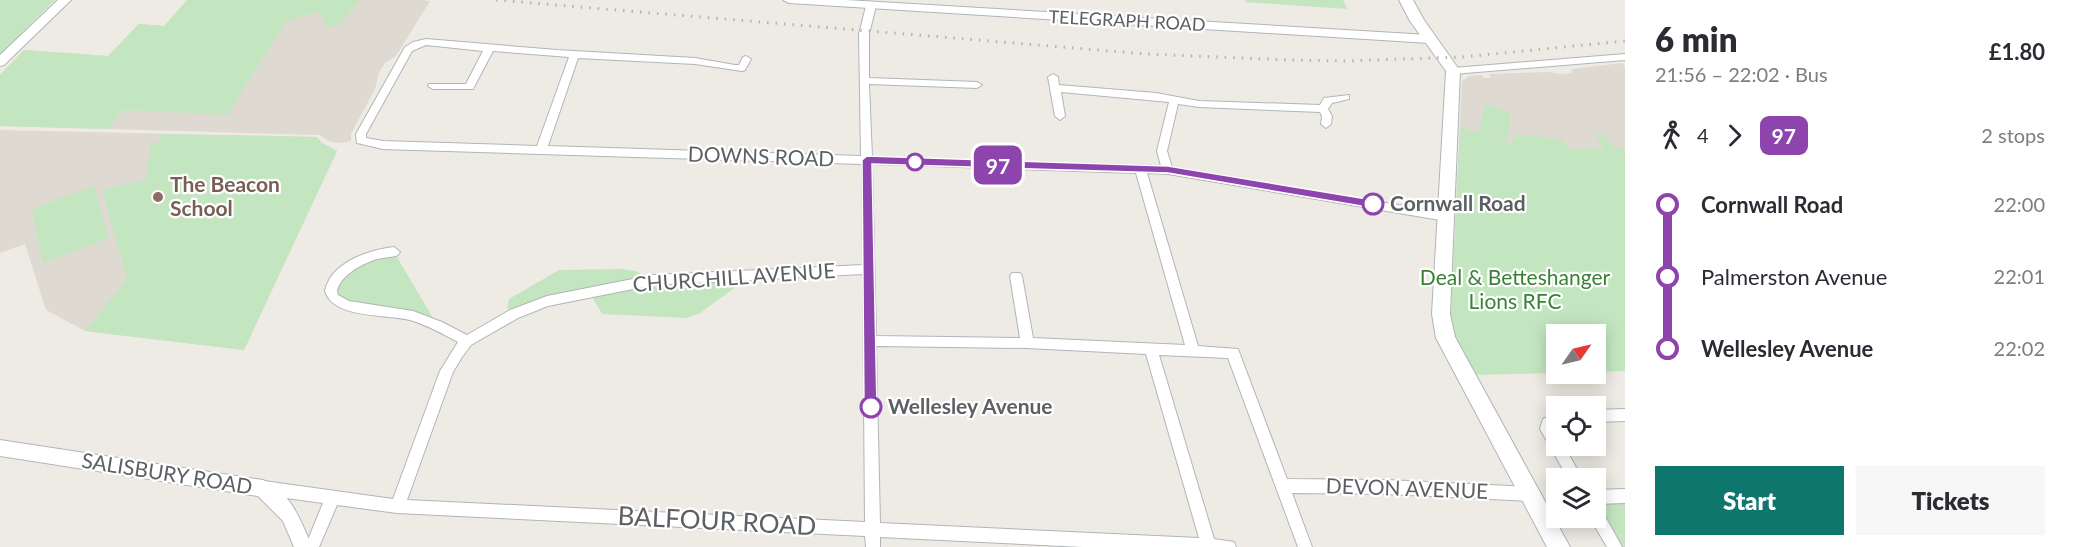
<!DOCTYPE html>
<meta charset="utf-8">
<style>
:root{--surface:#fff;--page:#f7f7f7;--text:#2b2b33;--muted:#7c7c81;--accent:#0f766e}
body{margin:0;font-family:Lato,sans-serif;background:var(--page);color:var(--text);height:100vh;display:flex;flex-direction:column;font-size:22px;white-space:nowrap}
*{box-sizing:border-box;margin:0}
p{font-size:20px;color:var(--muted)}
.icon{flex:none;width:33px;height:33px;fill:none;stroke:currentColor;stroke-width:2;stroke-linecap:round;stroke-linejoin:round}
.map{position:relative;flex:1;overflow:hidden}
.details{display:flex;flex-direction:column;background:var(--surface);width:450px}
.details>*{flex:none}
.badge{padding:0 12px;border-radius:9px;font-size:21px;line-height:39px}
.needle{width:39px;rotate:56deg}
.fabs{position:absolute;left:1546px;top:324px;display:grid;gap:12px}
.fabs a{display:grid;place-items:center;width:60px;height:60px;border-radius:0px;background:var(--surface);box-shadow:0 3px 15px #0003;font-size:30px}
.map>.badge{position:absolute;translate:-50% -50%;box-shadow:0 0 0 3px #fff}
.legs{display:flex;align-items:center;gap:9px;height:66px;padding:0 30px;font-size:20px}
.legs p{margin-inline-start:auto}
.summary{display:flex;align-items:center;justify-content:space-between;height:102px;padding:0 30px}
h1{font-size:33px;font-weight:800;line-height:45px}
.primary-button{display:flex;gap:12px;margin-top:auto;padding:12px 30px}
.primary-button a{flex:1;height:69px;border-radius:0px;background:var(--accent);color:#fff;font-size:24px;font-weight:800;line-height:69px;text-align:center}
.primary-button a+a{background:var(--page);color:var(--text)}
ul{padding:0 30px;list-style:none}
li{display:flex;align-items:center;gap:21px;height:72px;font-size:22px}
li i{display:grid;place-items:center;width:9px;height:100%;margin:0 8px;background:currentColor}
li i::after{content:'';width:15px;height:15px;margin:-8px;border:4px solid;border-radius:50%;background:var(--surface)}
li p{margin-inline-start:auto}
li:first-child i{background:linear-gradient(#0000 50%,currentColor 0)}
li:last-child i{background:linear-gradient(currentColor 50%,#0000 0)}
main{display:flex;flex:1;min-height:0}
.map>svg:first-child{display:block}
.education{fill:#dedad2}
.green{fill:#c3e6c0}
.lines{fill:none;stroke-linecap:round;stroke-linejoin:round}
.minor-casing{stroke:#b1b5b9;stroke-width:2}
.tertiary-casing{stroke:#b1b5b9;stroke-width:2}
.secondary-casing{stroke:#b0b4b9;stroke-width:2}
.minor{fill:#fff;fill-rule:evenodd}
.tertiary{fill:#fff;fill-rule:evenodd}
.secondary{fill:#fff;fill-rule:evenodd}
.rail{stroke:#b2b3b4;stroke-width:3;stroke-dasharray:1.5 7;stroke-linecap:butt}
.line-1{fill:#8e44ad;stroke:#fff;stroke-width:1.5}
.stop-1-dot{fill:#fff;stroke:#8e44ad;stroke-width:3}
.education-dot{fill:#8d6e63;stroke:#fff;stroke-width:2}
.labels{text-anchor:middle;stroke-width:4.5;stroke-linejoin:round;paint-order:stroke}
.far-street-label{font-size:18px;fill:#5c6064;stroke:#fff}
.street-label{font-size:21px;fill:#5c6064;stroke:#fff}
.education-label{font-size:21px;font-weight:bold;fill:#785e54;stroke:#fff;text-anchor:start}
.stop-label{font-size:21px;font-weight:bold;fill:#5c6064;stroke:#fff;text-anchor:start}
.park-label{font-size:21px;fill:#388234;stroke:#fff}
.near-street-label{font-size:26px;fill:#5c6064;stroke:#fff}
</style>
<main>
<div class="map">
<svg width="1625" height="547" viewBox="0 0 1625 547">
<rect width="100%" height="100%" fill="#eeebe4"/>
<path class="education" d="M187,0H421L430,1L396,56L385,63L379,72L375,89L351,134V141L339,143L328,141L320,135L0,126V75L24,50L108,56L139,24L164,26Z
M1622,63L1625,67V224L1455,228L1462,81L1469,76L1481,75L1485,78H1491L1489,74L1549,72L1560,74L1571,73L1572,69Z
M0,130L317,137L322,143L337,151L244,350L85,331L46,310L25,244L0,253Z"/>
<path class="green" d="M0,0H55L0,54Z
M187,0H359L340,25L326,27L319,11L286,22L227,115L123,110L108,129L0,126V75L24,50L108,56L139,24L164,26Z
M1245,0H1343L1347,9L1245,2Z
M1485,104L1511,112L1507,141L1481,133L1510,144C1520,124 1546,143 1561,139L1568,149L1605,148L1594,135L1603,134L1614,146L1625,149V371L1596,372V334H1557V373L1474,375L1450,334L1460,127L1479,133Z
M163,134L317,137L322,143L337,151L244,350L85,331L127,279L102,190L146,180L150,145L158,142Z
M94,186L108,238L43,263L32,209Z
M394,252L436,323L367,309L332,297L336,278L351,265Z
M622,269L636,271L653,280L741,277L740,284L700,313L687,318L602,314L589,291L514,314L507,308L509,299L559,270Z
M1625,496V547H1615L1596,514V497Z"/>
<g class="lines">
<defs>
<path id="minor" d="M871,3L876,6L869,34V78L977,82L982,85L977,88L869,84L872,157L1161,166L1157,151L1169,102L1061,92L1065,116L1060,120L1055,116L1048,77L1053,74L1058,77L1059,85L1156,93L1199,101L1320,105L1324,98L1349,95V99L1332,103L1328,109L1332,116L1331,124L1326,128L1321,124L1322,116L1320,112L1199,107L1178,104L1167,151L1172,167L1446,213L1450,214L1452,217L1450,220L1446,221L1168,174L1147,173L1198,346L1238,349L1287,479L1387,480L1531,487L1536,489L1538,494L1536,499L1531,501L1387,494L1292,493L1312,547H1298L1228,358L1159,355L1214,539L1234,542L1236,547H1083L880,537V547H866L865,536L397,513L337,505L319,547H305L323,503L264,495L259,493L257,488L259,483L264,481L393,499L440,371L458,342C443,334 427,325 410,320C387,314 333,319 325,291C331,262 369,250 394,247L400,252L398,255C390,258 382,257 374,260C360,265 340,276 337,291L338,295L349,301L413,311L442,322L467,335L510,310L547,296L653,275L863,265L862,164L383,149L357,143L356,134L405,47L413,42L426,39L557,50L695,58L735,65H739L743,57L746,56L751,59L745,70L742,71L695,64L578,58L548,146L861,156L859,34L866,6ZM426,45L483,51L466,84H429L428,86L433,89H473L493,51L569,57L537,146L383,141L366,138V134L412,51ZM872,164L1136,173L1185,345L1033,338L1022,276L1020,273H1012L1010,276L1020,338L876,336ZM863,274L865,522L407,500L453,372L462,357L471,345L518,318L548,306L653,285ZM876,346L1027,348L1146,354L1199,538L880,523Z
M1625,54V60L1453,74L1448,71L1453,68Z
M1625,409V421L1596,422V410Z
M1557,412V425L1554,428L1557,434V446H1564L1582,478H1568L1540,429L1543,419Z
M1625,489V503L1596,504V490Z
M1596,507L1601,509L1622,547H1607L1590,518H1596Z"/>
<path id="tertiary" d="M58,0H71L4,65L0,66V55Z
M783,0H846L1429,35L1435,39L1429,43L789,3Z
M0,440L263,480C290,490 302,523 312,547H294L283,521L258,496L0,456Z"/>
<path id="secondary" d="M1399,0H1413L1424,20L1460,71L1450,314L1455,337L1570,547H1547L1436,338L1432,314L1446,71L1410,21Z"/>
</defs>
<use href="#minor" class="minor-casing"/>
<use href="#tertiary" class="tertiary-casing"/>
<use href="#secondary" class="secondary-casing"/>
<use href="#minor" class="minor"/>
<use href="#tertiary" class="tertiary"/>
<use href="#secondary" class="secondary"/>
<path class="rail" d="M496,0L1146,54L1290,60L1345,61L1462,57L1625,41"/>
</g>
<path class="line-1" d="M867,156L1168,166L1373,200L1378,204L1373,208L1168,173L872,164L877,407L871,413L864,407L862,160Z"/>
<g class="stop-1-dot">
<circle cx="915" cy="162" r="8"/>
<circle cx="1373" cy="204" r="10"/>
<circle cx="871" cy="407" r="10"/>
</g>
<circle class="education-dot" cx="158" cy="197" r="6"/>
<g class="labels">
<g class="far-street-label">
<text transform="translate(1127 21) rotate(3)" y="6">TELEGRAPH ROAD</text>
</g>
<g class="street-label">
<text transform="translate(761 157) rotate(2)" y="7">DOWNS ROAD</text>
<text transform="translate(734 278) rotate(-4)" y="7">CHURCHILL AVENUE</text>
<text transform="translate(167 474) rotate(9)" y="7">SALISBURY ROAD</text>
<text transform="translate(1407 489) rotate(2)" y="7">DEVON AVENUE</text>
</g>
<g class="education-label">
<text x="170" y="192">The Beacon<tspan x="170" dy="24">School</tspan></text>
</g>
<g class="stop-label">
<text x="1390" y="211">Cornwall Road</text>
<text x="888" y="414">Wellesley Avenue</text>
</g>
<g class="park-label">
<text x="1515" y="285">Deal &amp; Betteshanger<tspan x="1515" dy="24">Lions RFC</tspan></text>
</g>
<g class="near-street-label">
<text transform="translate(717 521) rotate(3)" y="9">BALFOUR ROAD</text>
</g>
</g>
</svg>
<div class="fabs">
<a><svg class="needle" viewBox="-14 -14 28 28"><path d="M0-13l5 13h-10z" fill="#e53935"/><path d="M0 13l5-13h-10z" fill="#7c7c81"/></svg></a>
<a><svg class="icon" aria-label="locate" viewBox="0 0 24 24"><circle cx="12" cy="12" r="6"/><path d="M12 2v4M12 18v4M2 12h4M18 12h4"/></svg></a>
<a><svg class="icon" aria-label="layers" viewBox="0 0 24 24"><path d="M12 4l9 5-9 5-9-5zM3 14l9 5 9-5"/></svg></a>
</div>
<b class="badge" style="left:998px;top:165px;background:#8e44ad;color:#fff">97</b>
</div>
<section class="details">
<div class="summary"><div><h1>6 min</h1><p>21:56 – 22:02 · Bus</p></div><b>£1.80</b></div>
<div class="legs"><svg class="icon" aria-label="walk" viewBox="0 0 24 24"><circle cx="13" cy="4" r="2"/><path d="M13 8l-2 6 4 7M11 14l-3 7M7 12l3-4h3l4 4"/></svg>4<svg class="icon" aria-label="forward" viewBox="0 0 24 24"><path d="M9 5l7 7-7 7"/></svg><b class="badge" style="background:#8e44ad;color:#fff">97</b><p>2 stops</p></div>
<ul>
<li><i style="color:#8e44ad"></i><b>Cornwall Road</b><p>22:00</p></li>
<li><i style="color:#8e44ad"></i><span>Palmerston Avenue</span><p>22:01</p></li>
<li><i style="color:#8e44ad"></i><b>Wellesley Avenue</b><p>22:02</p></li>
</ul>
<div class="primary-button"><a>Start</a><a>Tickets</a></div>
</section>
</main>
